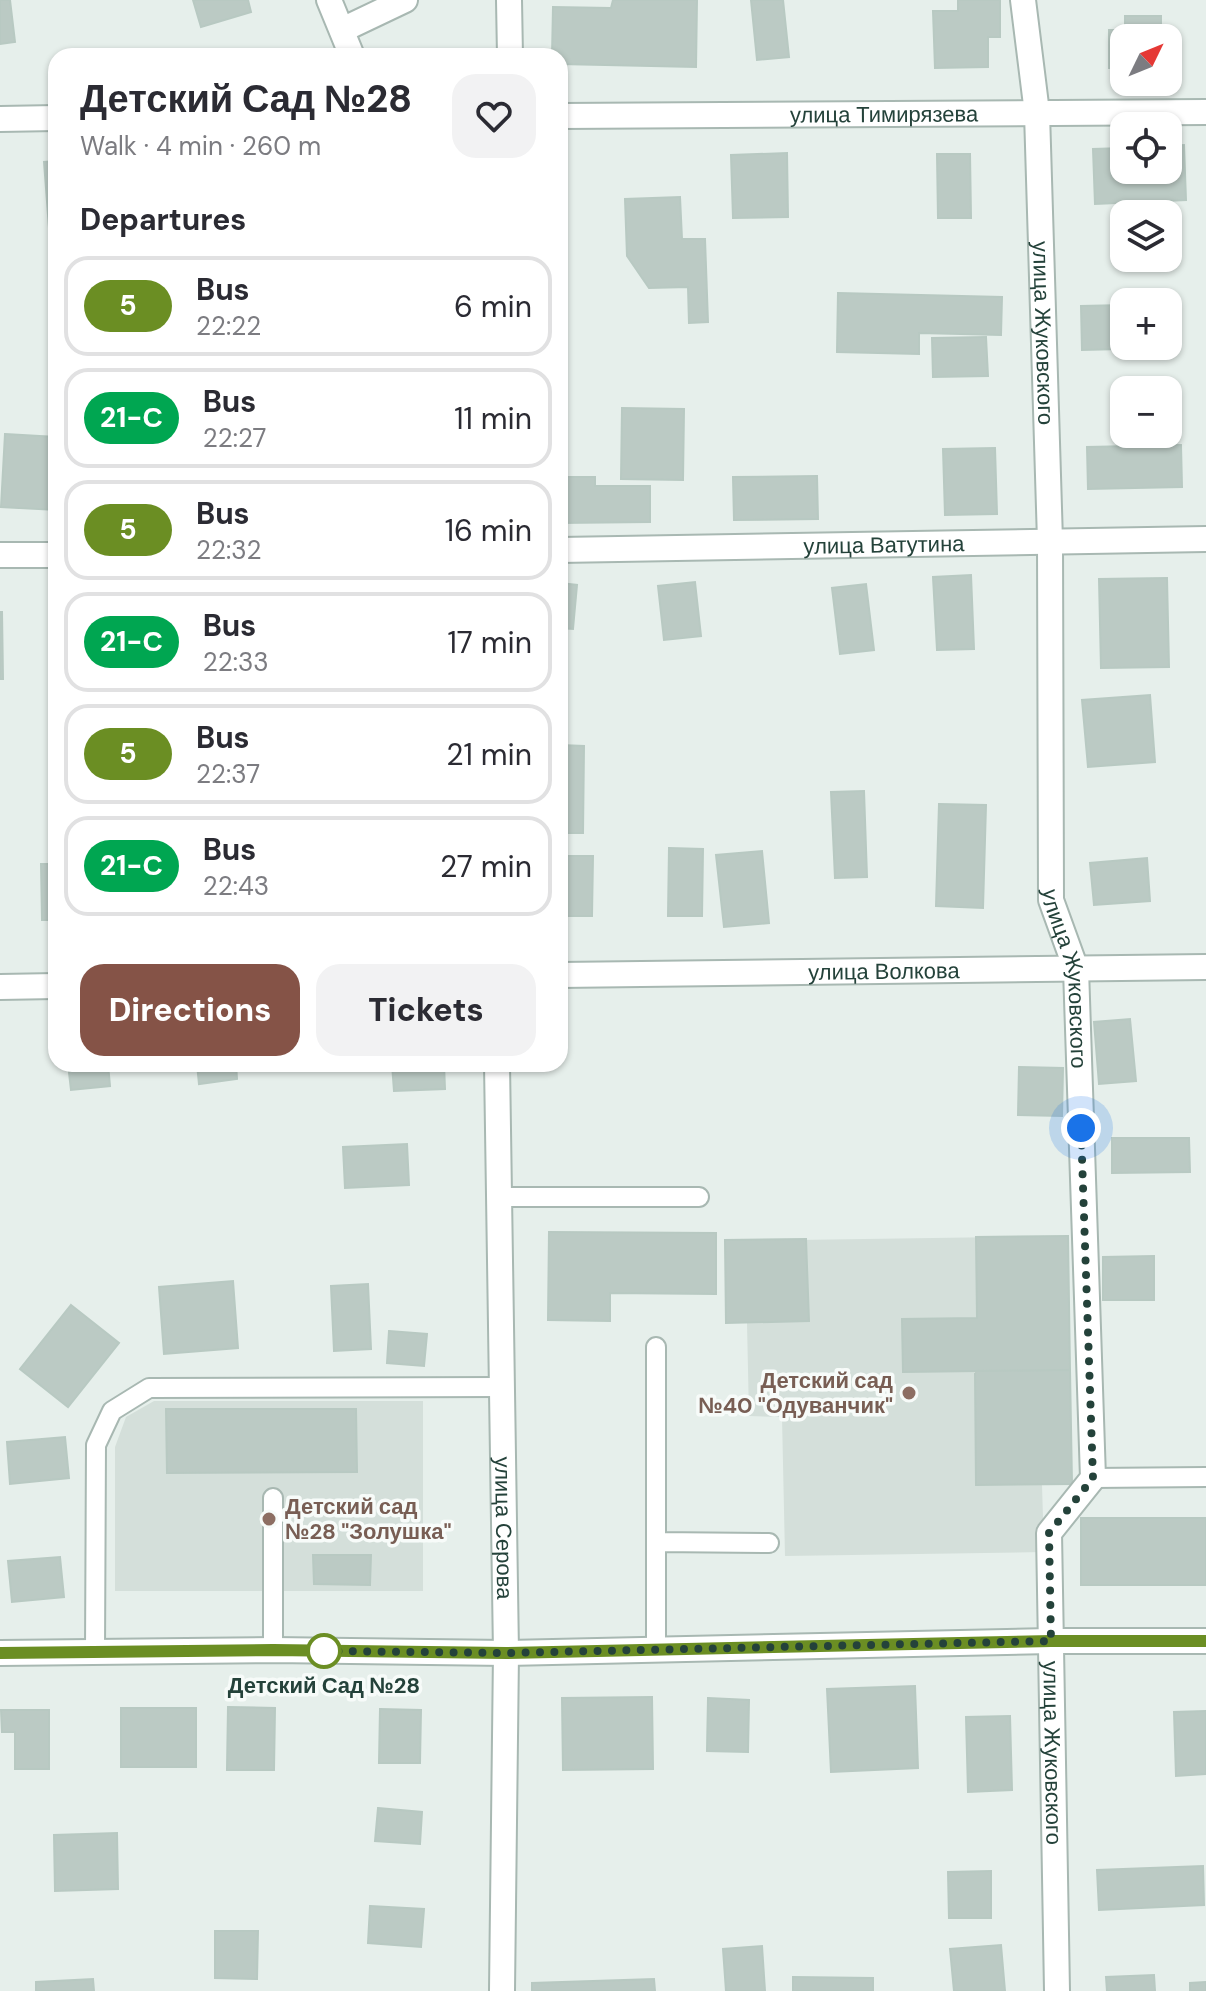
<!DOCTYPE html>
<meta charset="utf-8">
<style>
:root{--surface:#fff;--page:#f2f2f3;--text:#2b2b33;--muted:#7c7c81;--line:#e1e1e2;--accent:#855347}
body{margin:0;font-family:"DM Sans",sans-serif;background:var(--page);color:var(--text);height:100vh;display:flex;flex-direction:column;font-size:30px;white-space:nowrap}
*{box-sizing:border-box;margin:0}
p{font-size:26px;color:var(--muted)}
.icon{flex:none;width:44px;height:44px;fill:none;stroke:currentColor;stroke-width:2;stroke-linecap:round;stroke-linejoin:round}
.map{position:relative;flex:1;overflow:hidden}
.details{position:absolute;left:48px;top:48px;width:520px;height:1024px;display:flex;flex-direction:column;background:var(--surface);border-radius:24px;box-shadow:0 2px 6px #0004}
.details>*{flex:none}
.badge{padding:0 16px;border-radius:26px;font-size:28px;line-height:52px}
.needle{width:52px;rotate:47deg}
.buttons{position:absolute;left:1110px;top:24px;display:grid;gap:16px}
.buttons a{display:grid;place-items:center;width:72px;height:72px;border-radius:16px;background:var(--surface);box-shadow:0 2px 6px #0004;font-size:40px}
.you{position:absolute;width:40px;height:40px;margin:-20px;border:6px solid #fff;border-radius:50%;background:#1a73e8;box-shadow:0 0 0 12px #1a73e833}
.map>.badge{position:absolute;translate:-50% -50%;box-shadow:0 0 0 4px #fff}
h2{padding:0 32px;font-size:30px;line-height:72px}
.round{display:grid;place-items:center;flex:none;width:84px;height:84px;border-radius:24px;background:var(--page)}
.head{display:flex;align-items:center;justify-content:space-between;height:136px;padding:0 32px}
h1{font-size:38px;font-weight:800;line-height:60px}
.primary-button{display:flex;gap:16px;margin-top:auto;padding:16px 32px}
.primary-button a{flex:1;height:92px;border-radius:24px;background:var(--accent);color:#fff;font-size:32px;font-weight:800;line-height:92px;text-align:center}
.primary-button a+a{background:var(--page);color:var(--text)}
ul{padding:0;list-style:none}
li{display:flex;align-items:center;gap:24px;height:100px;margin:0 16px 12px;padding:0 16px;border:4px solid var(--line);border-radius:24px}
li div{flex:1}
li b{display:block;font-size:30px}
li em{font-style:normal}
li .badge{min-width:88px;font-weight:700;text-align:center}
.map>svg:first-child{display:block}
.built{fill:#d4dfda}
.building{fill:#bbcac4;stroke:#b8c9c2;stroke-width:2}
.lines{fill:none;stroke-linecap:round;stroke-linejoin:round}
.service-casing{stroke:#a8b8b2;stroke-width:22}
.minor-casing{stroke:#a8b8b2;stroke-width:28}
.tertiary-casing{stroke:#a8b8b2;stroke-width:28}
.service{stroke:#fff;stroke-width:18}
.minor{stroke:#fff;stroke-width:24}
.tertiary{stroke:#fff;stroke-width:24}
.line-casing{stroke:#fff;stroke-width:18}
.line{stroke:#6b8e23;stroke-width:12}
.walk{stroke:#24423a;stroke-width:8;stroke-dasharray:0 14.4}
.education-dot{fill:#8d6e63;stroke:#f7fbf9;stroke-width:3}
.stop-dot{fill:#fff;stroke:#6b8e23;stroke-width:4}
.labels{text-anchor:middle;stroke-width:7;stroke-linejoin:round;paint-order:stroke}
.street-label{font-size:22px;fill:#24423a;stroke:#f7fbf9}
.education-label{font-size:22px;font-weight:bold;fill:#785e54;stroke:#f7fbf9;text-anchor:end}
.stop-label{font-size:22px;font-weight:bold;fill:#24423a;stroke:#f7fbf9}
</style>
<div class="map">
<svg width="1206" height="1991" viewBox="0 0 1206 1991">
<rect width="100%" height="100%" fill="#e6efeb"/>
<path class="built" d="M1068,1236L1072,1484L1042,1485L1044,1552L785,1556L782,1417L749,1416L747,1323H726L725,1241Z
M154,1401H423V1591H115V1447L126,1417Z"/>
<path class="building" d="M0,0H10L15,42L0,44Z
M193,0H248L251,12L201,27Z
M613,0H697L696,67L560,64V56H552L553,7L611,8Z
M751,0H783L789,57L757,60Z
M958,0H1000V37H988V67L935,68L933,11H958Z
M1125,16H1161V38H1124V68H1109V30H1125Z
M1184,145L1186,200L1095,204L1093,149L1124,148V170H1168V146Z
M787,153L788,217L733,218L731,155Z
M937,154H970L971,218H938Z
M56,161V228H49L44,162Z
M680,197L682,239H705L708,322L689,323L688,287L649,288L627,256L625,199Z
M838,293L1002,297L1001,335L919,333V354L837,352Z
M1124,305V346L1162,348L1082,350L1081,306Z
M986,337L988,376L933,377L932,338Z
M622,408L684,409L683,480L621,479Z
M5,434L56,437V510L1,507Z
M1181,445L1182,487L1088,489L1087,447Z
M995,448L997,514L945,515L943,449Z
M817,476L818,519L734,520L733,477Z
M560,477H595V486H650V522L560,523Z
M971,575L974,649L937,650L933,577Z
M1167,578L1169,667L1101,668L1099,579Z
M695,582L701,636L664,640L658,586Z
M560,583L577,585L573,629L560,628Z
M866,584L874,650L840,654L832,588Z
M0,612H2L3,679H0Z
M1150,695L1155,762L1088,767L1082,700Z
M560,745L584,746L583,833H560Z
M864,791L867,877L835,878L831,792Z
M939,804L986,805L983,908L936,906Z
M669,848L703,849L702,916H668Z
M762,851L769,923L724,927L716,855Z
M560,856H593L592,916H560Z
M1147,858L1150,901L1094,905L1090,863Z
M41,864H56V920H42Z
M1130,1019L1136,1081L1099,1084L1094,1022Z
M68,1064H108L110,1086L71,1090Z
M197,1064H236L237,1079L199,1084Z
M392,1064H444L445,1089L394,1091Z
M1019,1067L1063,1068L1062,1116L1018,1115Z
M1112,1138H1189L1190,1172L1112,1173Z
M407,1144L409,1185L345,1188L343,1147Z
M549,1232L716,1233V1294L610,1293V1321L548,1320Z
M1068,1236L1070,1370L903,1372L902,1319L977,1318L976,1237Z
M806,1239L809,1321L726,1323L725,1240Z
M1154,1256V1300H1103V1257Z
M233,1281L238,1348L164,1354L159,1287Z
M368,1284L371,1349L334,1351L331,1286Z
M71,1305L119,1343L68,1407L20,1369Z
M389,1331L427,1334L424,1366L387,1363Z
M1070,1370L1072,1484L976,1485L975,1371Z
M166,1409H356L357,1472L167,1473Z
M65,1437L69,1478L10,1484L7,1442Z
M1081,1518H1206V1585H1081Z
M313,1555H371L370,1585L314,1584Z
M60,1557L64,1597L12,1602L8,1561Z
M915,1686L918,1768L831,1772L827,1689Z
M652,1697L653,1769L563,1770L562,1698Z
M708,1698L749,1700L748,1752L707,1751Z
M228,1707L275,1708L274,1770H227Z
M121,1708H196V1767H121Z
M380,1709L421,1710L420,1763H379Z
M1,1710H49V1769H15V1732H2Z
M1206,1711V1774L1176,1776L1174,1712Z
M1010,1716L1012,1790L968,1792L966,1717Z
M378,1808L422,1812L420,1844L375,1841Z
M117,1833L118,1889L55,1891L54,1835Z
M1203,1866L1204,1905L1099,1910L1097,1870Z
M991,1871V1918H949L948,1872Z
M370,1906L424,1909L421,1947L368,1943Z
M215,1931H258L257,1979L215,1978Z
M1001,1945L1005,1991H954L950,1949Z
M762,1946L765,1991H726L723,1949Z
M1154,1975L1155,1991H1107L1106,1977Z
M793,1977L873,1978V1991H793Z
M93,1979L94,1991H36V1982Z
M654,1979L655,1991H532V1983Z
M1206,1982V1991H1190V1983Z"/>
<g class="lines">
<defs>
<path id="service" d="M499,1197H699
M1093,1478L1206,1477
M273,1498V1650
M656,1542L769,1543
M656,1650V1347
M95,1652L96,1445L112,1411L149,1388L502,1387"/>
<g id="minor">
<path d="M329,0L352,56"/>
<path d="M509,0L510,56"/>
<path id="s1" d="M1023,0L1037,113L1050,541L1051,900L1076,969L1093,1478L1049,1533L1057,1991"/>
<path d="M342,30L405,0"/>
<path id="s2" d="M560,116L1206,112"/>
<path d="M0,119L56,118"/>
<path id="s3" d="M560,550L1206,539"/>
<path d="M0,555H56"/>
<path id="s4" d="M560,975L1206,967"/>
<path d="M0,987L56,986"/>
<path id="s5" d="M497,1064L506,1653L502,1991"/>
</g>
<path id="tertiary" d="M0,1653L273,1650L506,1653L1051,1641H1206"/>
</defs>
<use href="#service" class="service-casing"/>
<use href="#minor" class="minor-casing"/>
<use href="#tertiary" class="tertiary-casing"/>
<use href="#service" class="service"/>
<use href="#minor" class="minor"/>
<use href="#tertiary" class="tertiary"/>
</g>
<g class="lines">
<defs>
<path id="line" d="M0,1653L273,1650L506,1653L1051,1641H1206"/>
</defs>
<use href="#line" class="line-casing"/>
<use href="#line" class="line"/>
<path class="walk" d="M324,1651L506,1653L1051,1641L1049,1533L1093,1478L1081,1128"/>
</g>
<g class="education-dot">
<circle cx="909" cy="1393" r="8"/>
<circle cx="269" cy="1519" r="8"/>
</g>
<circle class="stop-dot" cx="324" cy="1651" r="16"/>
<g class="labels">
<g class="street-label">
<text dy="8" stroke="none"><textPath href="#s2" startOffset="324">улица Тимирязева</textPath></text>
<text dy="8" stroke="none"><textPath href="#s1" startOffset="334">улица Жуковского</textPath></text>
<text dy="8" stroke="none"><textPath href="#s3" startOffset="324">улица Ватутина</textPath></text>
<text dy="8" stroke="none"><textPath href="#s4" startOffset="324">улица Волкова</textPath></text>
<text dy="8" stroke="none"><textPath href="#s1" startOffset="982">улица Жуковского</textPath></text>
<text dy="8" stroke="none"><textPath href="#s5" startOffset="464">улица Серова</textPath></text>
<text dy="8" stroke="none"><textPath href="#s1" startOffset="1774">улица Жуковского</textPath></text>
</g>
<g class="education-label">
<text x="893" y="1388">Детский сад<tspan x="893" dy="25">№40 "Одуванчик"</tspan></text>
<text x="285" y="1514" text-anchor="start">Детский сад<tspan x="285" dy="25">№28 "Золушка"</tspan></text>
</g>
<g class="stop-label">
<text x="324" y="1693">Детский Сад №28</text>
</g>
</g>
</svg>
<div class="buttons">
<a><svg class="needle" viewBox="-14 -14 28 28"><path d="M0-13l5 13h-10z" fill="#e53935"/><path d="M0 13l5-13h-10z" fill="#7c7c81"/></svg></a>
<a><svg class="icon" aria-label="locate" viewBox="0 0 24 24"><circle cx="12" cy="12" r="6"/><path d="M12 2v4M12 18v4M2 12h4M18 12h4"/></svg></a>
<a><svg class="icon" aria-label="layers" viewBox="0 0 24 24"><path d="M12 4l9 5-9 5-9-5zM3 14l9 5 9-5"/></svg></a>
<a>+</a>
<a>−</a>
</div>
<div class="you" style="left:1081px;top:1128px"></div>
<section class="details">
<div class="head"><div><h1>Детский Сад №28</h1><p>Walk · 4 min · 260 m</p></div><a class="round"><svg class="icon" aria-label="heart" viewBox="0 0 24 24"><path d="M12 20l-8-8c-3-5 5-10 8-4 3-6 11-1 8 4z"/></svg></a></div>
<h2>Departures</h2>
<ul>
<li><span class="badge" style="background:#6b8e23;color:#fff">5</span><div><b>Bus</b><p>22:22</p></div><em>6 min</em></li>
<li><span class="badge" style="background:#00a651;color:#fff">21-С</span><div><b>Bus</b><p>22:27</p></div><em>11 min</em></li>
<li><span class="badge" style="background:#6b8e23;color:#fff">5</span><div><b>Bus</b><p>22:32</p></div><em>16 min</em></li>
<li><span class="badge" style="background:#00a651;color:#fff">21-С</span><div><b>Bus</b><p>22:33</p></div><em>17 min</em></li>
<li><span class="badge" style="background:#6b8e23;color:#fff">5</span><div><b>Bus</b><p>22:37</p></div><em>21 min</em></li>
<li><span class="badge" style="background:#00a651;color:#fff">21-С</span><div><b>Bus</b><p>22:43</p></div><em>27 min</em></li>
</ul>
<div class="primary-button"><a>Directions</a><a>Tickets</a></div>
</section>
</div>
